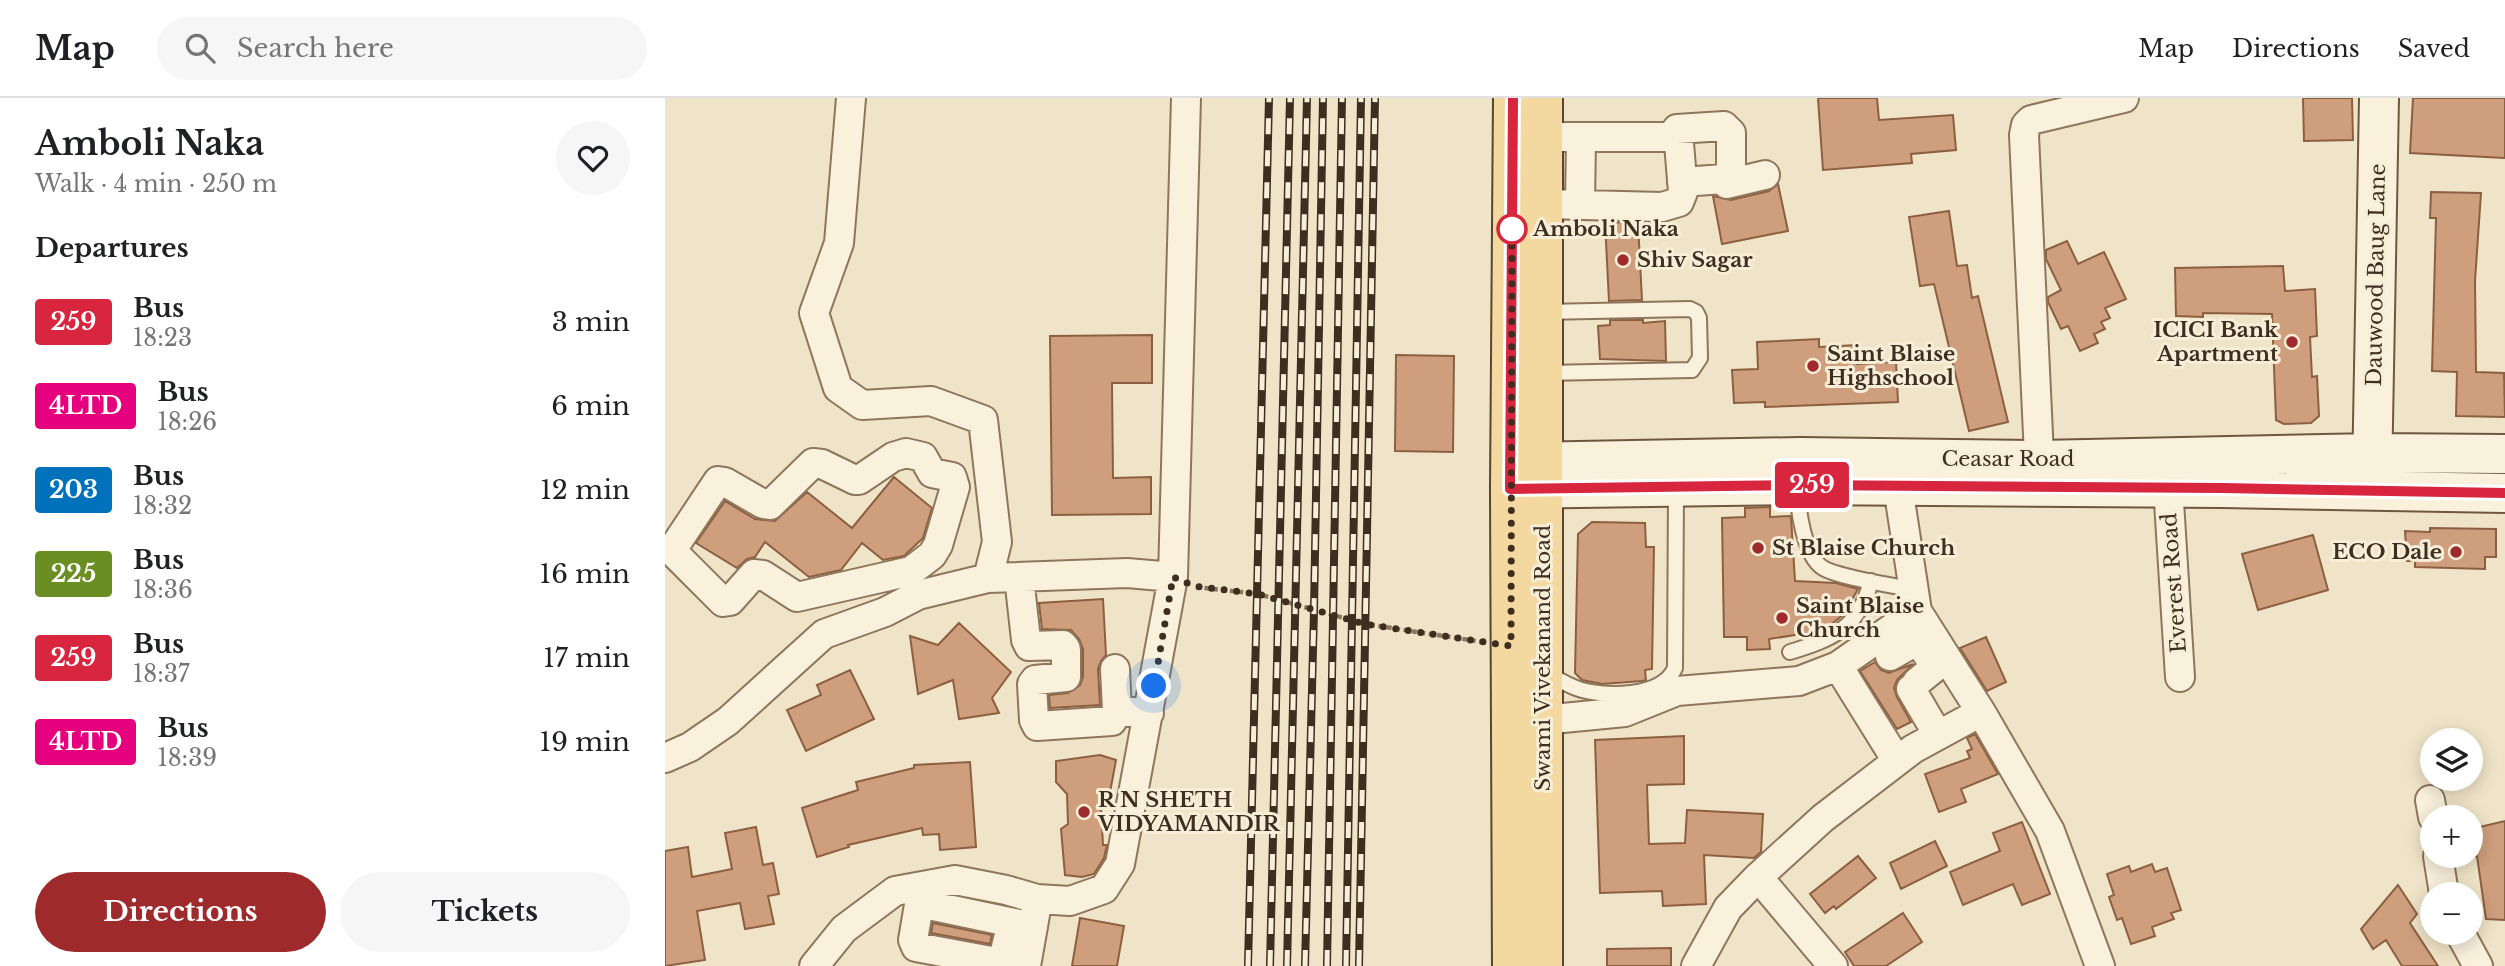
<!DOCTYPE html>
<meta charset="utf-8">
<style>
:root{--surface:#fff;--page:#f6f6f6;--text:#202124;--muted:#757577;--line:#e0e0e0;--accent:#9e2a2b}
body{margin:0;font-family:"Libre Baskerville",serif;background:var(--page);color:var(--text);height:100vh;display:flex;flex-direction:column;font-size:26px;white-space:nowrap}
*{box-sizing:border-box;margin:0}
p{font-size:23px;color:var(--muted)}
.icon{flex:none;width:38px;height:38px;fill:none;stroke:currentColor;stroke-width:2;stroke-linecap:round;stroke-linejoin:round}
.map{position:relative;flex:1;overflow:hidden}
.panel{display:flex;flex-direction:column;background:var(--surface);width:665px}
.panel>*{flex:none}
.badge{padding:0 14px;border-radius:5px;font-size:24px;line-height:46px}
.controls{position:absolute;left:1755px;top:630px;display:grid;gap:14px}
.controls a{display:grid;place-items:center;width:63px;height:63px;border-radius:50%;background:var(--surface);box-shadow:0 4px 18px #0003;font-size:35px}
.you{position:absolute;width:35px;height:35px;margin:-18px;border:5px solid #fff;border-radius:50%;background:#1a73e8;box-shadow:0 0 0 10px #1a73e833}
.map>.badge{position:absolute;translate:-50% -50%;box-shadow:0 0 0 4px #fff}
h2{padding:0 35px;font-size:26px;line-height:63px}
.round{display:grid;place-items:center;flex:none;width:74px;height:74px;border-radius:37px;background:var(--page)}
.headline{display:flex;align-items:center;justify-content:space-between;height:119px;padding:0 35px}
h1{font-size:33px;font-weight:700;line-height:52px}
.button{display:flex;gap:14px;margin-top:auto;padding:14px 35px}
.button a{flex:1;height:80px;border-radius:42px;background:var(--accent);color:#fff;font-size:28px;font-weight:700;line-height:80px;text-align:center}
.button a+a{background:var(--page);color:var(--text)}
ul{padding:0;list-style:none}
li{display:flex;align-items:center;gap:21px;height:84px;padding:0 35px}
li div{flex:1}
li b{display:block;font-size:26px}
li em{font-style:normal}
li .badge{min-width:77px;font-weight:700;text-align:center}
header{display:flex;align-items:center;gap:42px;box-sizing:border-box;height:98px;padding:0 35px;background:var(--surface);border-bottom:2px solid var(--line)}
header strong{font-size:33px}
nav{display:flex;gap:38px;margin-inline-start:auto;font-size:24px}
.search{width:490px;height:63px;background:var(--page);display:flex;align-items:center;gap:18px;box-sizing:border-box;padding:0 24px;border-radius:38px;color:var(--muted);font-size:26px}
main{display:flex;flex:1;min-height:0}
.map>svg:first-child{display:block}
.building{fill:#cf9f7d;stroke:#8d5f41;stroke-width:2}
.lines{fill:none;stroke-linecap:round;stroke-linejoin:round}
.lane-casing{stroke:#8d765c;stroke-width:18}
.street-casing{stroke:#8d765c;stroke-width:32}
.secondary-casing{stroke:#6f573f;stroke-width:42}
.primary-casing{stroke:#5b4430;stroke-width:42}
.path{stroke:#8d765c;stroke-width:4.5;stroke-dasharray:5 3.5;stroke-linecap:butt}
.lane{stroke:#faf1dc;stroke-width:14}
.street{stroke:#faf1dc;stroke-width:28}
.secondary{stroke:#faf1dc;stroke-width:38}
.primary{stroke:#f3d9a0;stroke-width:38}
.rail-casing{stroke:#3d2e20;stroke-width:8}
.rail{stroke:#f7eed8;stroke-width:5;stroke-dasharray:16;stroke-linecap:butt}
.line-casing{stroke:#fff;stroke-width:16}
.line{stroke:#d7263d;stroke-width:10}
.walk{stroke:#3d2e20;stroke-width:7;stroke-dasharray:0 12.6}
.stop-dot{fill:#fff;stroke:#d7263d;stroke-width:3.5}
.poi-dot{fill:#9e2a2b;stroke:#f7eed8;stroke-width:2.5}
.labels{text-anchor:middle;stroke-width:6;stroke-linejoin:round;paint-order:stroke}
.stop-label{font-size:21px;font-weight:bold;fill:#3d2e20;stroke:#f7eed8;text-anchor:start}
.poi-label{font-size:21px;font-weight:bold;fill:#3d2e20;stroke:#f7eed8;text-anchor:start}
.street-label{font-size:21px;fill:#3d2e20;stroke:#f7eed8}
</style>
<header>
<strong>Map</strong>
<div class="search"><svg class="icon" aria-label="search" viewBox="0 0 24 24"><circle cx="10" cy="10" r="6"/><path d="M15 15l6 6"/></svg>Search here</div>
<nav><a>Map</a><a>Directions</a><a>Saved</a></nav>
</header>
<main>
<section class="panel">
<div class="headline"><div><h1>Amboli Naka</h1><p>Walk · 4 min · 250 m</p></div><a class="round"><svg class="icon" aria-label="heart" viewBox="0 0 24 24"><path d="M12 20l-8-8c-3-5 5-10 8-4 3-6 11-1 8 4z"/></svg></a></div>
<h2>Departures</h2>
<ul>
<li><span class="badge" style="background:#d7263d;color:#fff">259</span><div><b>Bus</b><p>18:23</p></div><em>3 min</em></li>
<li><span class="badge" style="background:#e6007e;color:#fff">4LTD</span><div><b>Bus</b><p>18:26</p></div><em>6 min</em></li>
<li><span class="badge" style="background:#0072bc;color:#fff">203</span><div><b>Bus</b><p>18:32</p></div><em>12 min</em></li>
<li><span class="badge" style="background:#6b8e23;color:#fff">225</span><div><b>Bus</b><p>18:36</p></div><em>16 min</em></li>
<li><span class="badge" style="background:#d7263d;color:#fff">259</span><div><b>Bus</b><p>18:37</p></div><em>17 min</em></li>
<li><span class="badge" style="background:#e6007e;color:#fff">4LTD</span><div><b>Bus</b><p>18:39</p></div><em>19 min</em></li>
</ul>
<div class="button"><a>Directions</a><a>Tickets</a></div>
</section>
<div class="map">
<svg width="1840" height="868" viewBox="0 0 1840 868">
<rect width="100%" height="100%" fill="#f0e4c8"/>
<path class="building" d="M1153,0H1212L1214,22L1288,17L1291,52L1246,56L1247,65L1158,72Z
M1638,0H1687L1688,42L1639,43Z
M1748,0H1840V60L1745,55Z
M1113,86L1123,133L1057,146L1048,98L1066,102L1104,93Z
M1766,94L1816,95L1810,183L1811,274L1839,275L1840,319L1791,318L1792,274L1767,273L1771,120H1765Z
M1284,113L1292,168L1302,167L1307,200L1313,198L1343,324L1304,333L1269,186L1255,188L1244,119Z
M940,124L973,125L977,202L944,203Z
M1402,143L1413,166L1439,154L1461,201L1440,210L1445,220L1436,224L1440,231L1429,236L1433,245L1415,253L1403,228L1396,231L1383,204V199L1396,192L1381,161V152Z
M1618,168L1620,193L1650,191L1652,238L1645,239L1647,279L1652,278L1654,318L1646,325L1619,326L1611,322L1607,216L1538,215V219L1511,218L1510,170Z
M945,222H978V225L1000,223L1001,263L935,261L933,228L945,227Z
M487,237V285H447L448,380L486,379V416L387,417L385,238Z
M1154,241V249L1192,247V266L1231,264L1233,304L1100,309V304L1069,305L1067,272L1093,271L1092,244Z
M731,257L789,258L788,354L730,353Z
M229,379L267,410L258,440L239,458L218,462L197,445L176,472L144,479L100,444L90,459L82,461L72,470L31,445L60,403L90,421L110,423L142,394L187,430Z
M1105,409V419L1126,418L1130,483L1171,485L1193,491L1179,516L1162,530L1144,537L1143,535L1104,541L1105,551L1082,552V539H1059L1057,420L1080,419V410Z
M927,424L980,425L981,449H989L987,571L980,572L981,582L977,583L937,586L917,582L910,575L913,436Z
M1765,430L1831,431V459H1820V471L1750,469V463H1742L1740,433L1765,434Z
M1648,437L1663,492L1593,512L1577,456Z
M438,501L441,557L436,563L433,571L435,607L385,610L384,597L403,595L415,587L418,579V551L414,541L406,532L377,531L374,505Z
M294,525L346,574L327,600L334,615L294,621L288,582L253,596L245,538L273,547Z
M1321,539L1341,584L1322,593L1295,550Z
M1210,564L1216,572L1224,575L1248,566L1232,582L1229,590L1232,599L1246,624L1232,631L1195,573Z
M185,572L209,621L141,653L122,612L156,597L152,587Z
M1310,636L1333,676L1296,691L1301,704L1274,714L1260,676L1305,660L1302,653L1307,651L1302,640Z
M1019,638V686L982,687L984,746L1020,745L1022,712L1098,716L1096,754L1089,760L1039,757L1041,806L998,808L997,793L935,795L930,642Z
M435,657L451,662L443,705L436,709L438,747H442L439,760L429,776L417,779L400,777L396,731L403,726L402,696L391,684V663Z
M305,664L311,749L275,752L274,736L258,737L257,730L183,747L184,749L152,759L137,710L193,692L191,684L249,670V667Z
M1840,723V822L1821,821L1812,758L1809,759L1806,747V731Z
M1357,724L1385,796L1357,807L1348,786L1298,807L1285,774L1335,753L1328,735Z
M91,729L98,767L108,765L114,796L103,798L109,826L80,831L75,805L32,813L40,862L0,868V753L23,749L27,779L67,771L60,735Z
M1270,743L1282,768L1236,791L1225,765Z
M1193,758L1211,780L1171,811L1169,808L1160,815L1145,796Z
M1487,766L1490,774L1502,770L1516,812L1506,815L1509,821L1487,829L1490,838L1466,846L1457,820L1452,822L1444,799L1449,797L1442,776L1464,768L1466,774Z
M1733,787L1752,816L1745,825L1773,868H1737L1721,842L1708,851L1696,831Z
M1238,815L1257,844L1221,868H1189L1180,854Z
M415,820L459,828L452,868H407Z
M268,825L327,837L325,846L266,835Z
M1006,850V868H942V851Z"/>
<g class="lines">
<defs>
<path id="lane" d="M879,214L1025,211L1031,214L1034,220L1035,260L1027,272L880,275
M1133,388C1132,409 1139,458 1158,470C1175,480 1227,487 1249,492
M1125,554C1168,541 1194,530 1206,483
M881,575C891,580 900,586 911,590C938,600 997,600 1010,570L1011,391"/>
<path id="street" d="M186,0L174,145L149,215L173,290L197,307L266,303L318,322L332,444L323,480
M878,39H1006L1014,45L1018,94L1014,104L997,109L879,106
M1006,39L1012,31L1059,28L1066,35V76L1059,81L1017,84
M1059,81L1062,86L1100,77
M915,106L916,40
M241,355L258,359L267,375L287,379L290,389L273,447L267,457L246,473L132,499L98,477L89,476L65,503L58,504L9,455V449L53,383L60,384L98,406L105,407L148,365L157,366L190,382H194L228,359Z
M1234,369L1233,389L1252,513L1316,614L1385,733L1435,868
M1502,372L1515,579
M1375,379L1359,37L1361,27L1366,22L1459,0
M354,479L361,542L364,548L398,547L401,551V579L370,582L367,586L369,622L372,628L447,623L452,613L484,615
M1251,540L1268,565V571L1252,584
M1225,558L1253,542
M1173,568L1232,663
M450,571L452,613
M1246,591L1273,637
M898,620L960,614L1012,593L1134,583L1173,568L1252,513
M0,660L25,649L63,623L159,536L220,514L253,497L323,480L462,475L508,479
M1765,702L1768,719
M1773,758L1779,796
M1093,779L1168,868
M257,789L248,842L251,849L337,865L347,825
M254,805L368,829
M1795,835L1813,868
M149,868L179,831L230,793L290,782L341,792L372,801L405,803L439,791L455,766L508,479L521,0
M361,868L371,811
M1031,868L1063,810L1093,779L1158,720L1248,651L1316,614"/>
<path id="secondary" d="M858,364L1135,359L1374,362L1708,355L1840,356
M1707,379L1714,0
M845,391L1133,387L1557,390L1840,395"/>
<path id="primary" d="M847,868L845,391L848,0
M878,868V0"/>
</defs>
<use href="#lane" class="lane-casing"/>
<use href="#street" class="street-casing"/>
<use href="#secondary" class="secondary-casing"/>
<use href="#primary" class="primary-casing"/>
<path class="path" d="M531,489L593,496L700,526L818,544"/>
<use href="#lane" class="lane"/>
<use href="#street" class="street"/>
<use href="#secondary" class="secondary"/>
<use href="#primary" class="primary"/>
<defs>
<path id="rail" d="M583,868L604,0
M605,868L625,0
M622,868L642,0
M640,868L649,512L658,0
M662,868L677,0
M681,868L696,0
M694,868L710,0"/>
</defs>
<use href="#rail" class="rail-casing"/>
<use href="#rail" class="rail"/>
</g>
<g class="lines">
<defs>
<path id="line" d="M848,0L845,391L1133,387L1557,390L1840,395"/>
</defs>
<use href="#line" class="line-casing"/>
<use href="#line" class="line"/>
<path class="walk" d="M489,588L508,479L529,488L593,496L700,526L846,548L847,131"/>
</g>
<circle class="stop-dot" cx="847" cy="131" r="14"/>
<g class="poi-dot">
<circle cx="958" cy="162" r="7"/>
<circle cx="1627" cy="244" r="7"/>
<circle cx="1148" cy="268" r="7"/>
<circle cx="1093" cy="450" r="7"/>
<circle cx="1791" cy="454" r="7"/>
<circle cx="1117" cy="520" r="7"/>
<circle cx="419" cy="714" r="7"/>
</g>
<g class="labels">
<g class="stop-label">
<text x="868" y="138">Amboli Naka</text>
</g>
<g class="poi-label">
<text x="972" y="169">Shiv Sagar</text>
<text x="1613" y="239" text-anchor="end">ICICI Bank<tspan x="1613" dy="24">Apartment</tspan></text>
<text x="1162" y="263">Saint Blaise<tspan x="1162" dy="24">Highschool</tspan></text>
<text x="1107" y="457">St Blaise Church</text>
<text x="1777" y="461" text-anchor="end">ECO Dale</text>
<text x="1131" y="515">Saint Blaise<tspan x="1131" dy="24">Church</tspan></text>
<text x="433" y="709">R N SHETH<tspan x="433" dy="24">VIDYAMANDIR</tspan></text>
</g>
<g class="street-label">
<text transform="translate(1711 177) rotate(-89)" y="7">Dauwood Baug Lane</text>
<text x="1343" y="368">Ceasar Road</text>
<text transform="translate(1509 485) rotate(-94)" y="7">Everest Road</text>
<text transform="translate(878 560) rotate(-90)" y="7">Swami Vivekanand Road</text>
</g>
</g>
</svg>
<div class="controls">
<a><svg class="icon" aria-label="layers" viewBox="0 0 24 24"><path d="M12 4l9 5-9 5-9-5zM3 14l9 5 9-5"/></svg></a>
<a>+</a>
<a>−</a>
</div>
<div class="you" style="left:489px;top:588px"></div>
<b class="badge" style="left:1147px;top:387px;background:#d7263d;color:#fff">259</b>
</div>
</main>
